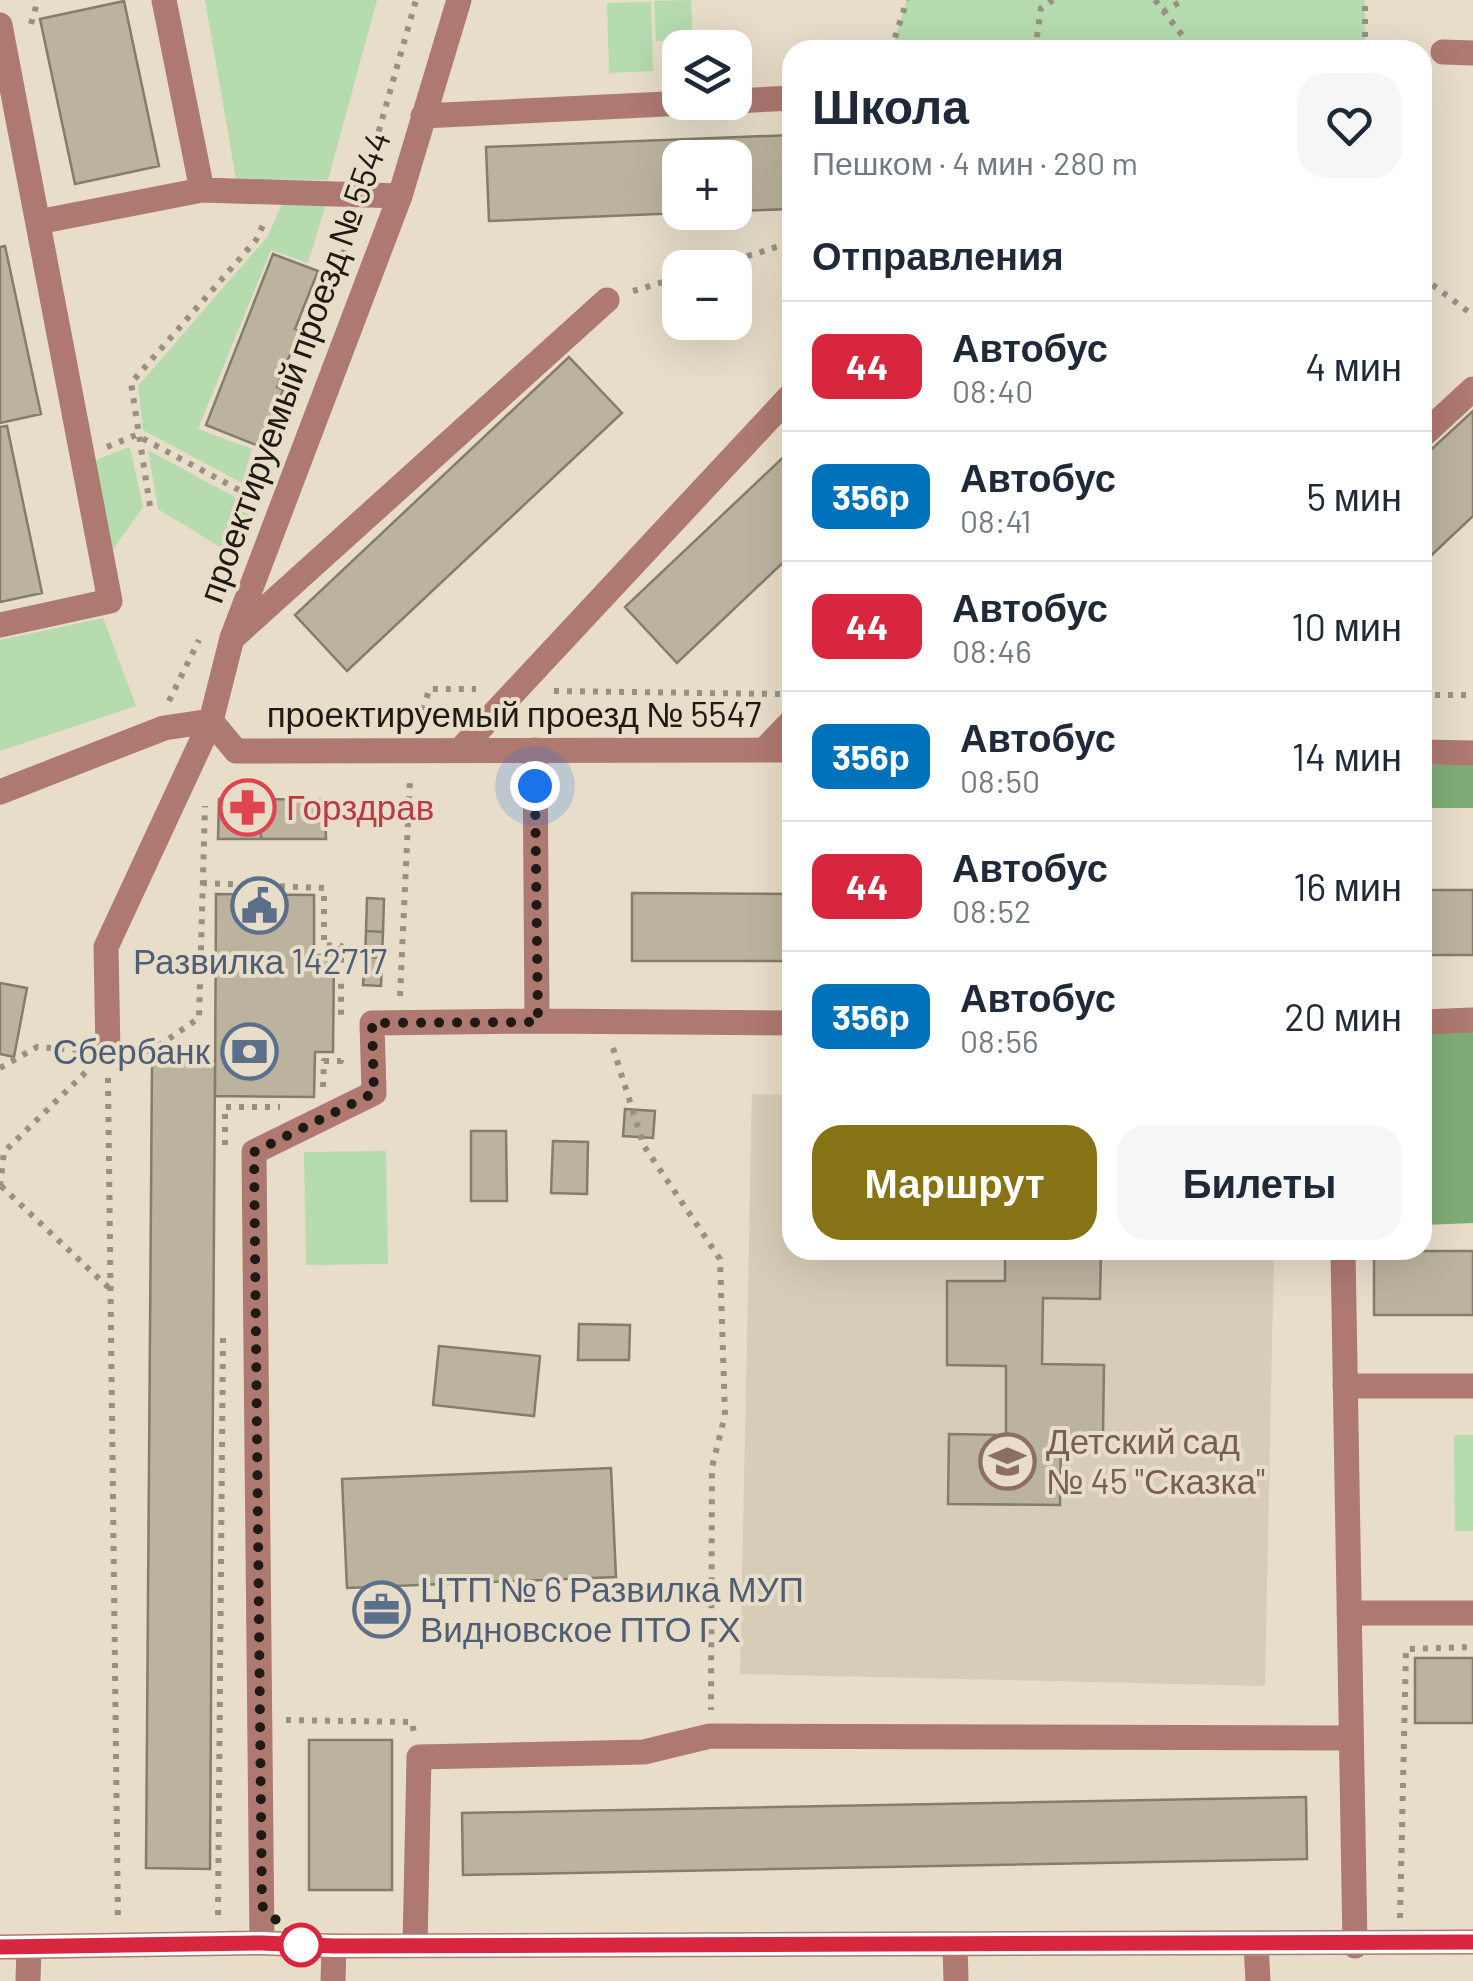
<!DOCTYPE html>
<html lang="ru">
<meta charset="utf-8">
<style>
:root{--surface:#fff;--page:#f6f6f7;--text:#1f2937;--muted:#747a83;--line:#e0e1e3;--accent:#867315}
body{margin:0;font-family:Barlow,sans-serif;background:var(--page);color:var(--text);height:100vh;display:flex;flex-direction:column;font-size:38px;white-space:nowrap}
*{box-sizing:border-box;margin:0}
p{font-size:32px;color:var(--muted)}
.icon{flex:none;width:55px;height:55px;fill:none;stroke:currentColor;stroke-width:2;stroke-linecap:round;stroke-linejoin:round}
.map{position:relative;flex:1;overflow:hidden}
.drawer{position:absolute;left:782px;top:40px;width:650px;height:1220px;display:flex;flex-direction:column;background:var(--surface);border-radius:30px;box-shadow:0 10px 40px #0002}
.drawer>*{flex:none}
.badge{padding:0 20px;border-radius:15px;font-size:35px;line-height:65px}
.tools{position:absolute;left:662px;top:30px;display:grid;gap:20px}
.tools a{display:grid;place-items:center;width:90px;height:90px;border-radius:20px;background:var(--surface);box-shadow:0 10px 40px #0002;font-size:50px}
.you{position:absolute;width:50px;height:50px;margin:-25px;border:8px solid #fff;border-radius:50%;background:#1a73e8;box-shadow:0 0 0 15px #1a73e833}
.map>.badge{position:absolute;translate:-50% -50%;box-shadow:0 0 0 5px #fff}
h2{padding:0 30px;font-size:38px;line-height:90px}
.round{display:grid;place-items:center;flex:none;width:105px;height:105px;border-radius:30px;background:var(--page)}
.summary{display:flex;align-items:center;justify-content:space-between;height:170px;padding:0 30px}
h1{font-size:48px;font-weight:800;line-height:75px}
.action{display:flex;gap:20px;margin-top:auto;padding:20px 30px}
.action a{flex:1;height:115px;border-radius:30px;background:var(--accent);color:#fff;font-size:40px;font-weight:800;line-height:115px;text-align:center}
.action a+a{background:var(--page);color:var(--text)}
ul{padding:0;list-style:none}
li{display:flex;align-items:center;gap:30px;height:130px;padding:0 30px;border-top:2px solid var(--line)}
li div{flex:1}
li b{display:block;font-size:38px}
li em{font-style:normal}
li .badge{min-width:110px;font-weight:700;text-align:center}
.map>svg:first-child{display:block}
.education{fill:#d6ccb8}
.green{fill:#b5dbaf}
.forest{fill:#7eac76}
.building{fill:#bcb39f;stroke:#857d6b;stroke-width:2.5}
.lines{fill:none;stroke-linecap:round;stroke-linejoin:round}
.path{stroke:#989081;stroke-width:6;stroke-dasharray:5 8;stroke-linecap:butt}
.minor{stroke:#ae7971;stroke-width:25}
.line-casing{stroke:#fff;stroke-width:22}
.line{stroke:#d7263d;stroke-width:15}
.walk{stroke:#1f1b14;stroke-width:10;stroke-dasharray:0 18}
.stop-dot{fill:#fff;stroke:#d7263d;stroke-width:5}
.labels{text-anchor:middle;stroke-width:8;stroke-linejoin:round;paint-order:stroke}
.street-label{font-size:35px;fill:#1f1b14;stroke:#e7ddc9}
.health-label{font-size:35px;fill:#be3a42;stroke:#e7ddc9;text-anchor:start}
.service-label{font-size:35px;fill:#4e5e75;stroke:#e7ddc9}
.education-label{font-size:35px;fill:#785e54;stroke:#e7ddc9;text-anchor:start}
</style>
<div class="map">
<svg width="1473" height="1981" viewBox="0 0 1473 1981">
<rect width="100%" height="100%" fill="#e7ddc9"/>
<path class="education" d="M752,1094L792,1095V1250H1274L1265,1686L740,1674Z"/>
<path class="green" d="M205,0H377L328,180L236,179Z
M691,0L693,40L656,41L654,1Z
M907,0H1365V50H891Z
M651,2L653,71L609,73L607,3Z
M284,199L326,204L308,263L271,250L198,429L252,449L242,483L143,430L138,386L268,236Z
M130,447L143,507L112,551L93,461Z
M148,450L253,507L230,553L158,509Z
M103,618L136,706L0,751V640Z
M386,1151L388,1264L306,1265L304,1152Z
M1454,1435H1473V1531H1455Z"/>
<path class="forest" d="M1422,765H1473V808H1423Z
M1473,1032V1223L1423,1225L1422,1033Z"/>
<path class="building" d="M124,1L159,166L75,184L40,19Z
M792,135V209L735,211V158H680V212H706L489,221L486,147Z
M5,246L41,414L0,423V247Z
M273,254L318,271L295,329L300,330L277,387L283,390L261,447L206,425Z
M569,357L622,413L347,671L295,615Z
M1473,411V516L1422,564V458Z
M7,426L42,593L0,602V427Z
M792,449V554L677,663L625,607Z
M219,799H261V839H218Z
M261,799L325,800L326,839H261Z
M1422,890H1473V955H1422Z
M632,893L792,894V961H632Z
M216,894L314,895V955H334L333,1052H315L314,1097L215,1096Z
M367,898L384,899L383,932L366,931Z
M366,931L383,932L382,958L365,957Z
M365,957L382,958L381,986L363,985Z
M0,983L27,988L14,1057L0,1054Z
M152,1063H215L210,1869L146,1868Z
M625,1109L655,1111L653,1138L623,1136Z
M471,1131H506L507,1201H471Z
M553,1141L588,1142L587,1194L551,1193Z
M1005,1250H1101L1100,1299L1043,1298L1042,1364L1104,1365L1103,1435H1061L1060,1505L948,1504L949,1434L1006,1435V1366L947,1365V1281H1005Z
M1374,1251H1473V1315H1374Z
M579,1324L630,1325L629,1360H578Z
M439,1346L540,1356L534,1416L433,1405Z
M611,1468L616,1577L347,1588L342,1479Z
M1415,1658H1473V1723H1415Z
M309,1740H392V1890H309Z
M1306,1797L1307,1859L463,1875L462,1813Z"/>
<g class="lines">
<path class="path" d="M1155,0L1182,35V50
M1163,12L1183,0
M31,24L38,0
M891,50L907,0
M1035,50L1041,8L1053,0
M1318,50L1366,44L1417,49
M1365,50V0
M368,169L416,0
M343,255L354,219
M710,268L792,242
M1422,277L1473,315
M633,291L680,277
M107,447L136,435L256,499
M150,506L131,383L256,240L265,221
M554,691L781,694
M1422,695H1473
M169,701L199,640
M420,723L429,689H476
M202,883L324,888V945L341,946V1019
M400,996L410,779
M613,1048L644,1146L720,1259L725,1415L712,1467L711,1710
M134,1051H151L199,1018L205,806
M0,1068L37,1047L81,1050
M108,1078L118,1921
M323,1087L324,1061H341V1057
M225,1145V1107H280
M0,1186L4,1152L89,1069
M1,1186L109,1288
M286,1720L412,1722L414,1733
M218,1915L223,1333
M1400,1918L1406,1649L1473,1647"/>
<path class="minor" d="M459,0L400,196L232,638L211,721L236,751L792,750
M0,25L110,601L0,625
M1443,52L1473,53
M735,101L792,98
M423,116L706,102
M202,190L400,196
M38,222L202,190L164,0
M1422,436L1473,389
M236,635L607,300
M460,750L792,394
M764,750L792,721
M1422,752L1473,753
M0,792L164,728L211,721
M537,1021L792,1023
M1422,1022L1473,1020
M108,1052L106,947L211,721
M1343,1250L1355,1946
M1345,1386H1473
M1349,1613H1473
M262,1943L254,1152L374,1093L372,1023L537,1021L535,750
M955,1944L956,1981
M1256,1944L1258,1981
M415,1946L419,1757L644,1752L710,1736L1351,1738
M0,1947L262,1943L334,1946L1473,1942
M28,1981L29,1947
M333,1981L334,1946"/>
</g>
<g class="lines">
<defs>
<path id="line" d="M0,1947L262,1943L334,1946L1473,1942"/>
</defs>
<use href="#line" class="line-casing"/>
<use href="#line" class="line"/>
<path class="walk" d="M301,1945L262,1906L254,1152L374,1093L372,1023L538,1022L535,786"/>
</g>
<defs>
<symbol id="pharmacy-ring" viewBox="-11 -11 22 22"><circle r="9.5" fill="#e7ddc9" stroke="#e0444e" stroke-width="1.5"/><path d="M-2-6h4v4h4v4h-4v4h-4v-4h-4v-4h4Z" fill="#e0444e"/></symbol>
<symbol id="civic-ring" viewBox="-11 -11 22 22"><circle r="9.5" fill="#e7ddc9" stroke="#5c6f8a" stroke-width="1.5"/><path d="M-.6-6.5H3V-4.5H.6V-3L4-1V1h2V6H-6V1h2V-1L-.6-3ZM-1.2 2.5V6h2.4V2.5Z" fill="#5c6f8a"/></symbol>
<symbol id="bank-ring" viewBox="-11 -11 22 22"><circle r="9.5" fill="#e7ddc9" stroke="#5c6f8a" stroke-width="1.5"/><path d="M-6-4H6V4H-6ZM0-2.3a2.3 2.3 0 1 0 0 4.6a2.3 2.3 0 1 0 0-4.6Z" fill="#5c6f8a"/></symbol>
<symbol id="school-ring" viewBox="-11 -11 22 22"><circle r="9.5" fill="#e7ddc9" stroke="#8d6e63" stroke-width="1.5"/><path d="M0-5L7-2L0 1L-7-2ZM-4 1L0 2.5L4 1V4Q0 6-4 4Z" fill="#8d6e63"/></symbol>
<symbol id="office-ring" viewBox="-11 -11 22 22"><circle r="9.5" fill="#e7ddc9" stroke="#5c6f8a" stroke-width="1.5"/><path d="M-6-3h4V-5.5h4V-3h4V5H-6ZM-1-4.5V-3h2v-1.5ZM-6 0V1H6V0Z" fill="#5c6f8a"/></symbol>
</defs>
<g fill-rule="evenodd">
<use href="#pharmacy-ring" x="216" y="776" width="63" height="63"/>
<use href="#civic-ring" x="228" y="874" width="63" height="63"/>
<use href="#bank-ring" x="218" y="1020" width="63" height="63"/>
<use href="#school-ring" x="976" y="1430" width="63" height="63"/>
<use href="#office-ring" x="350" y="1578" width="63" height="63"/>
</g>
<circle class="stop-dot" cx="301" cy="1945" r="20"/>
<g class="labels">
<g class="street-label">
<text transform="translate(295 367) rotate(-70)" y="12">проектируемый проезд № 5544</text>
<text x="514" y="727">проектируемый проезд № 5547</text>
</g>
<g class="health-label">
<text x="286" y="820">Горздрав</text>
</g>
<g class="service-label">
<text x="260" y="974">Развилка 142717</text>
<text x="210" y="1064" text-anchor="end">Сбербанк</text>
<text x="420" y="1602" text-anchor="start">ЦТП № 6 Развилка МУП<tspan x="420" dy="40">Видновское ПТО ГХ</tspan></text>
</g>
<g class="education-label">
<text x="1046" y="1454">Детский сад<tspan x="1046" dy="40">№ 45 "Сказка"</tspan></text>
</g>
</g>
</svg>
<div class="tools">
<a><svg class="icon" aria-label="layers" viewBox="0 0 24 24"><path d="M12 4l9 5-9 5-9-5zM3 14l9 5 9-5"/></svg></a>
<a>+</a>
<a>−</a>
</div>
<div class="you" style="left:535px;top:786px"></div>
<section class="drawer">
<div class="summary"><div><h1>Школа</h1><p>Пешком · 4 мин · 280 m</p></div><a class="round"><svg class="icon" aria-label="heart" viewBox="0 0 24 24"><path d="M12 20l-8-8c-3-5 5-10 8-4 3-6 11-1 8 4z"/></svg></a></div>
<h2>Отправления</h2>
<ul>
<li><span class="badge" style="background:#d7263d;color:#fff">44</span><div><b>Автобус</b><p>08:40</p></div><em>4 мин</em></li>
<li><span class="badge" style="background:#0072bc;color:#fff">356р</span><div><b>Автобус</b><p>08:41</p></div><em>5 мин</em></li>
<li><span class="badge" style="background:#d7263d;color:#fff">44</span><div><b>Автобус</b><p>08:46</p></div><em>10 мин</em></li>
<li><span class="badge" style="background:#0072bc;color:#fff">356р</span><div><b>Автобус</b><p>08:50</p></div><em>14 мин</em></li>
<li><span class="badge" style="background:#d7263d;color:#fff">44</span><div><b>Автобус</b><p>08:52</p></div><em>16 мин</em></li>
<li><span class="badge" style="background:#0072bc;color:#fff">356р</span><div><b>Автобус</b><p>08:56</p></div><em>20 мин</em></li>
</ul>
<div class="action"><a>Маршрут</a><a>Билеты</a></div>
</section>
</div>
